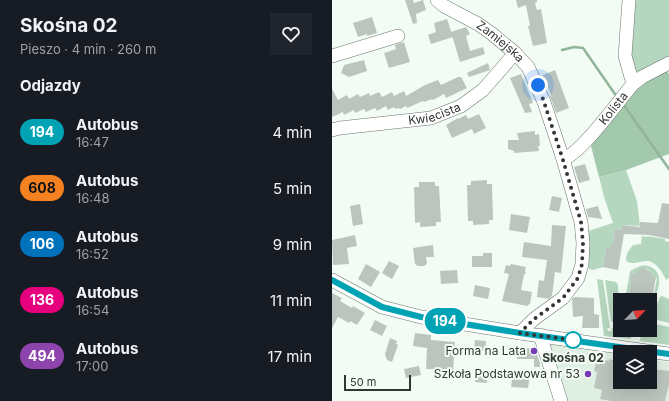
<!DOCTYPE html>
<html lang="pl">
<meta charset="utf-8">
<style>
:root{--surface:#171b24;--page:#20242c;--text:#f1f3f6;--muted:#9ea1a6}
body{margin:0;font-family:Inter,sans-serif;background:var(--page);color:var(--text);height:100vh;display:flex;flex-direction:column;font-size:15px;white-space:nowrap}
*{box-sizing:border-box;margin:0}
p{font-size:13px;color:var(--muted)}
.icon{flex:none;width:22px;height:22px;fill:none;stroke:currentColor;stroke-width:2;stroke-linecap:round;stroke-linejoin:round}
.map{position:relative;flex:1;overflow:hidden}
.sheet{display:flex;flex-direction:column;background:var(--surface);width:332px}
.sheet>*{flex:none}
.badge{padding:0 8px;border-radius:13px;font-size:14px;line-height:26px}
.needle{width:26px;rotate:65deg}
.controls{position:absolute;left:281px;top:293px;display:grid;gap:8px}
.controls a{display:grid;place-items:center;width:44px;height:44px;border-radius:0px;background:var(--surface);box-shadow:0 4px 16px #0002;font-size:20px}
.scale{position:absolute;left:12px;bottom:10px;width:67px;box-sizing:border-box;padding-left:4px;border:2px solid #333734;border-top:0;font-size:11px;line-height:14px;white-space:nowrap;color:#333734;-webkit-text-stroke:3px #f2fcf4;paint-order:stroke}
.you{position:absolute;width:20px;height:20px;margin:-10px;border:3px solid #fff;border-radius:50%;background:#1a73e8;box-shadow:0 0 0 6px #1a73e833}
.map>.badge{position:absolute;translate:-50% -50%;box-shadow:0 0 0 2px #fff}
h2{padding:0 20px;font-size:15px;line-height:36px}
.round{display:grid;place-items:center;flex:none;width:42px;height:42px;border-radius:0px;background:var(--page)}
.headline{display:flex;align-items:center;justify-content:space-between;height:68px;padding:0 20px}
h1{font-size:19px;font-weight:700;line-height:30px}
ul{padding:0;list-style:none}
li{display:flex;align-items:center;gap:12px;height:56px;padding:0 20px}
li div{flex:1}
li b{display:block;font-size:15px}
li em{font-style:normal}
li .badge{min-width:44px;font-weight:700;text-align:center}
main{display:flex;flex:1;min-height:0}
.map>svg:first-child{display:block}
.built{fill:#dff0e3}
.green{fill:#b6d7bf}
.forest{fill:#a3c9ad}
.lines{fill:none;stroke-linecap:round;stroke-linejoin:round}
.stream{stroke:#90b59a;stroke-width:2.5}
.building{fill:#bbc5be}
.minor-casing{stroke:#6b746d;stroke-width:14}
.minor{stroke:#fff;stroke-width:13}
.line-casing{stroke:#fff;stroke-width:9}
.line{stroke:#00a3b4;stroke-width:6}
.walk{stroke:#333734;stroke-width:4;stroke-dasharray:0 7.2}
.stop-dot{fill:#fff;stroke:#00a3b4;stroke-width:2}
.poi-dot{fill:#763bb1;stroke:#f2fcf4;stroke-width:1.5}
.labels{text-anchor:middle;stroke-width:4;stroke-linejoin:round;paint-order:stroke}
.street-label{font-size:12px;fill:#333734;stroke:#f2fcf4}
.poi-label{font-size:12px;fill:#333734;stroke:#f2fcf4;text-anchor:end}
.stop-label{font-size:12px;font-weight:bold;fill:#333734;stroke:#f2fcf4}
</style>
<main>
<section class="sheet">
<div class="headline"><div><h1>Skośna 02</h1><p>Pieszo · 4 min · 260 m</p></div><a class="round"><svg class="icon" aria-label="heart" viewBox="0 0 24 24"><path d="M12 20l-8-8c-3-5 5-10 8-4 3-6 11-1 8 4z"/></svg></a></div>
<h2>Odjazdy</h2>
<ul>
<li><span class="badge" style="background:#00a3b4;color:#fff">194</span><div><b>Autobus</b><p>16:47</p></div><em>4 min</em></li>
<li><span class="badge" style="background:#f58220;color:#111">608</span><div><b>Autobus</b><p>16:48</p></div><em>5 min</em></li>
<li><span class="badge" style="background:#0072bc;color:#fff">106</span><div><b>Autobus</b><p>16:52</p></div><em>9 min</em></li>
<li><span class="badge" style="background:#e6007e;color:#fff">136</span><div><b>Autobus</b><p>16:54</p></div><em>11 min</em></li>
<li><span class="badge" style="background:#8e44ad;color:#fff">494</span><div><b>Autobus</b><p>17:00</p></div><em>17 min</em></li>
</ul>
</section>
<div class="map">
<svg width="337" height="401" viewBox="0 0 337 401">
<rect width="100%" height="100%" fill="#f2fcf4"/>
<path class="built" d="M216,344L288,355V382H318V360L337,362V401H231Z"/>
<path class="green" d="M299,0H337V58L308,73L301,70L296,53Z
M294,170L305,201L308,226L291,225L290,230L283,229L281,244L278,248H274L271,267L261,270L257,269L256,231L281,223L272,197L267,177Z
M310,236L315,237V236L333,239V241L337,242V278L334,280C330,272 326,264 317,261C311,260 295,267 294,259C294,253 298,249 301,245L309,244Z
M313,265C335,270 327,290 319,305H318L320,294H322L325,278L321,277C317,266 310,267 303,274L299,273L297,300H295L296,295L294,294L298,271L308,266Z
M265,279L271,280L278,328H275L276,331H280L279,329L288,321V330H298L300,332L299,339L272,336Z
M273,280L284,282L286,285L288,319L279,322Z
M330,296L337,299V323L318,318V315H324L325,310L323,309L328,297Z
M318,323L337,327V345L308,341L309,333L311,330H318Z"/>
<path class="forest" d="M334,70L337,74V154L294,170L267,177L259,146L298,93L309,83Z"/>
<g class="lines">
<path class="stream" d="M230,50L242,47L251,48L285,97
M291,104L337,169"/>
</g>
<path class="building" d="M73,0H81L82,3L91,0L94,10L84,14L85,23L81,24Z
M184,0H205V2L203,3L205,10L209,9L215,43L201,46L196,26H198L194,5L186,8Z
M40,17L45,33L35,36V34L26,37L21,23Z
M115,19L121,37L99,44L96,35L104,32L102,23Z
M134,27L138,34L134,36L138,51L151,47L153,54L128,62L119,32Z
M72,42L78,62L57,68L52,53L64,49L63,45Z
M32,60L35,71L17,77L9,73L12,65Z
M156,63L158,70L137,77L135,73Z
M223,70L237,108L224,113L218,96L219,95L214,81L212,82L209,76Z
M189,74L201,103L197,104L200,112L193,113L178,78Z
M126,77H129L135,88L114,98L112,94L101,100L100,99L92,102L91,101L75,108L74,106L68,109L67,108L63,109L62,107L56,110L54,106L45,111L43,108L34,112L32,109L23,113L22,110L12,115L11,112L0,117V89L6,100L15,95L17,99L26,94L28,97L37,93L38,96L47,92L50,97L60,92L62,96L72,91L74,96L93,85L106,80L109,85Z
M147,114L154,128L142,134L140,129L120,138L114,125L126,118V119L134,115L136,119Z
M203,131V135L207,134L208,146H206L207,151L182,153V151L176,149V140H187L185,133Z
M253,164L258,180L247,183L242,167Z
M155,180V184H160L161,220H157V224L141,225V221H136L135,185H139V181Z
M87,182H103V186H107L109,222H104V226L88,227V222L83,223L82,187H87Z
M220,196L230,198L227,212L217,210Z
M330,203L337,204V239L317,235L292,234L286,270L271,267L274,248H278L279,244H281L283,229L290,230V225L308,227V222L326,223Z
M28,204L31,224L21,226L18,206Z
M266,206L270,219L256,217L254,209Z
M179,214L198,217L195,233L177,230Z
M220,225L234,226L229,273L223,272L220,296L217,299L205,297L207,280L212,281L215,260L190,257L192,242L219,246Z
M23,235L25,246L15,248L17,264L1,265L0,240Z
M101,245L102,257H94L95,264L92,266H86L83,264L81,248Z
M151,253H160V267H140V256H151Z
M57,261L67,266L60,279L50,273Z
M34,264L48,272L39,287L26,279Z
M179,264L194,267L193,271L194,273L192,275L189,290L200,292L198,304H197L196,306L170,301L177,274L172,273L174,265L178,266Z
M312,268L319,272L321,277H324L321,294H320L319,300H297L299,273L303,274L308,269Z
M125,270L126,283L109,284L108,271Z
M143,285L158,288L156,299L141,296Z
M0,293L10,298L8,301L20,308L21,306L33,313L25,325L18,321L17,323L6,317L0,328Z
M242,297L262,298V314L267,315V328H250L251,316L241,317L240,299Z
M43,320L55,326L50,336L38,330Z
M83,333L99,335V340L123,342L121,371L110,370V369H94L95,348L81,346Z
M58,338L65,341L64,344L66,345L60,362L55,360L53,354Z
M143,340L154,341L153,351L142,350Z
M202,345L208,363V367H202V359H185L184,347L202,349Z
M267,359L277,361V359L288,362V382H318V372H319L320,369L337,371V384L333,401H279L268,399L270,390L262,388L265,372L262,371L264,362Z
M87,366L89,375L74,378L72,369Z
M145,369L156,370L155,383L143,382Z
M181,372L198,374L196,388L179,387Z"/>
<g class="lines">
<defs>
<g id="minor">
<path id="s1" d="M105,0L112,6L146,24L159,33L183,53L196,67L212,102L231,159L249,222L251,243L250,264L246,278L231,298L202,319L188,333"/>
<path d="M297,0L293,56L301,84"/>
<path d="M0,56L66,36"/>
<path id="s2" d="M0,130L8,128L99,118L129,106L151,90L183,53"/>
<path id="s3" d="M231,159C249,154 287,100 301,84L310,77L337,63"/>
<path d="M0,280L50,307L89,317L188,333L337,354"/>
<path d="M208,335L229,401"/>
</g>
</defs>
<use href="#minor" class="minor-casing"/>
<use href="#minor" class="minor"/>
</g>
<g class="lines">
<defs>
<path id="line" d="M0,280L50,307L89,317L188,333L337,354"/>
</defs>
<use href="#line" class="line-casing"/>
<use href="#line" class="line"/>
<path class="walk" d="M206,85L212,102L231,160L249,222L251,243L250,264L246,278L231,298L202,319L188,333L247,341L241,340"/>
</g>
<circle class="stop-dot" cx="241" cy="340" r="8"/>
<g class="poi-dot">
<circle cx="202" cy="351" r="4"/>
<circle cx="256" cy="374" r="4"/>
</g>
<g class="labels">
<g class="street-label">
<text dy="4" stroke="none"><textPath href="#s1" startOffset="76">Zamiejska</textPath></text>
<text dy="4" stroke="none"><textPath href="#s3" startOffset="72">Kolista</textPath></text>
<text dy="4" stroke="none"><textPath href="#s2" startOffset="104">Kwiecista</textPath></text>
</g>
<g class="poi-label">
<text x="194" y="355">Forma na Lata</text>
<text x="248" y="378">Szkoła Podstawowa nr 53</text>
</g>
<g class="stop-label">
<text x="241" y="362">Skośna 02</text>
</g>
</g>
</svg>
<div class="controls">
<a><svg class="needle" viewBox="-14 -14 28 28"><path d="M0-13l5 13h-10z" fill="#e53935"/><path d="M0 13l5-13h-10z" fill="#9ea1a6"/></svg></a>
<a><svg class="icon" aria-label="layers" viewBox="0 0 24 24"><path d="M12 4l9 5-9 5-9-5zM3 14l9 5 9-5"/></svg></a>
</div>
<div class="scale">50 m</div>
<div class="you" style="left:206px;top:85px"></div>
<b class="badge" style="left:113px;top:321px;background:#00a3b4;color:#fff">194</b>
</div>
</main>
